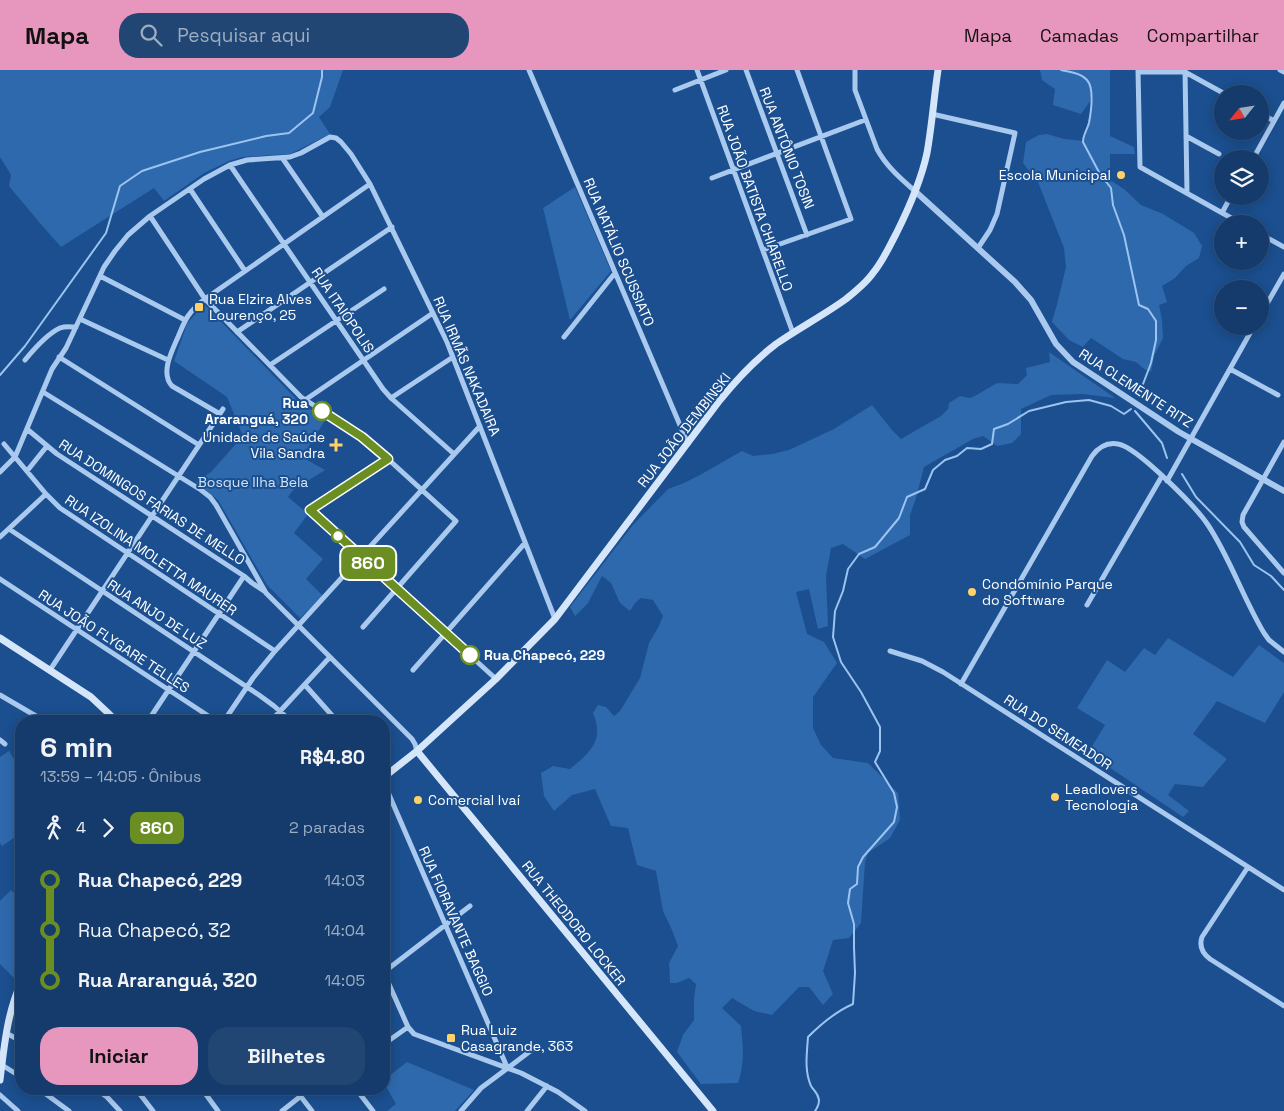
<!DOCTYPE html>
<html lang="pt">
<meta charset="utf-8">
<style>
:root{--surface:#143b6b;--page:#214673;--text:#f1f3f6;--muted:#9dadc1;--line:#33557e;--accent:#e797bd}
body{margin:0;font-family:"Space Grotesk",sans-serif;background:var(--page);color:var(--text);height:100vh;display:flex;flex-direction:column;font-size:19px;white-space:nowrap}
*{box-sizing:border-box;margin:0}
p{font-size:16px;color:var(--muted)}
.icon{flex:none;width:28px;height:28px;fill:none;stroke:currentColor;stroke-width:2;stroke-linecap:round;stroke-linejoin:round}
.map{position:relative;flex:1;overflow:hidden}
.side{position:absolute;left:15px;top:645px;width:375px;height:380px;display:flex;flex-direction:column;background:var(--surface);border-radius:20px;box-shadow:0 2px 12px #0003,0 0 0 1px var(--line)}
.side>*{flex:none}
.badge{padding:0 10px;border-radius:8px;font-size:18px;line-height:32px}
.needle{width:32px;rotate:240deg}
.buttons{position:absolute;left:1214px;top:15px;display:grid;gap:10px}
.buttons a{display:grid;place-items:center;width:55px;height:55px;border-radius:50%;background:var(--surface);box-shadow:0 2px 12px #0003,0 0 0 1px var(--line);font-size:25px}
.map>.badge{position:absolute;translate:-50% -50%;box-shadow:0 0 0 2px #fff}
.legs{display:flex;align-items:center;gap:8px;height:55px;padding:0 25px;font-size:16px}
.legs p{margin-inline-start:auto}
.head{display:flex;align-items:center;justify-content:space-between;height:85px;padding:0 25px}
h1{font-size:28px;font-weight:800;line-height:38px}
.primary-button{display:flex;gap:10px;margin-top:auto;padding:10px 25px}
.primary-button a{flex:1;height:58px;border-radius:20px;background:var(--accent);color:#111;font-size:20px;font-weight:800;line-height:58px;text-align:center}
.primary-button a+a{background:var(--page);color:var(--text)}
ul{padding:0 25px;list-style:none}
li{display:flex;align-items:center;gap:18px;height:50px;font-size:19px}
li i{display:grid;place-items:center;width:8px;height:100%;margin:0 6px;background:currentColor}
li i::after{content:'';width:12px;height:12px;margin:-6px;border:4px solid;border-radius:50%;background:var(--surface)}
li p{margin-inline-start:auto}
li:first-child i{background:linear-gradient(#0000 50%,currentColor 0)}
li:last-child i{background:linear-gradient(currentColor 50%,#0000 0)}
header{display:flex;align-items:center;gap:30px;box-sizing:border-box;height:70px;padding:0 25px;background:var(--accent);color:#111}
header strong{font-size:24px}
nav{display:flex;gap:28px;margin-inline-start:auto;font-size:18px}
.search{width:350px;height:45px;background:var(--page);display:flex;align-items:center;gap:12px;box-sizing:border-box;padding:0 18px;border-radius:20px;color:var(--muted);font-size:19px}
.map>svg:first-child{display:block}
.green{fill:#2e69ad}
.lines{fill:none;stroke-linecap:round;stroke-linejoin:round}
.stream{stroke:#9cc4f0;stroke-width:2}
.minor{stroke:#a9c9ee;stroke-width:5}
.tertiary{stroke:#a9c9ee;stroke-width:6}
.secondary{stroke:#d6e6fa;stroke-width:7}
.line-1-casing{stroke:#fff;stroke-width:11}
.line-1{stroke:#6b8e23;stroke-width:8}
.poi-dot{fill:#ffd166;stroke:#1b4f8f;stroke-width:2}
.stop-1-dot{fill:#fff;stroke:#6b8e23;stroke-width:2.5}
.labels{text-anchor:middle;stroke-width:4;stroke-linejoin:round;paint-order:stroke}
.street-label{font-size:14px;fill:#fff;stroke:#1b4f8f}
.poi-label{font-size:14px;fill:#fff;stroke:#1b4f8f;text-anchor:start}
.stop-label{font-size:14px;font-weight:bold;fill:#fff;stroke:#1b4f8f;text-anchor:end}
.park-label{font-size:14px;fill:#cfe3fa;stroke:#1b4f8f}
</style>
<header>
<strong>Mapa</strong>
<div class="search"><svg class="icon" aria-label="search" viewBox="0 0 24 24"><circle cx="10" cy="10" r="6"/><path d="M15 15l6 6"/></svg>Pesquisar aqui</div>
<nav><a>Mapa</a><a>Camadas</a><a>Compartilhar</a></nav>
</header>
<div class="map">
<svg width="1284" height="1041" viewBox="0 0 1284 1041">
<rect width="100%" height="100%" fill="#1b4f8f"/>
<path class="green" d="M0,0H343L330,37L319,47L330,64L290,84L242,87L229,91L204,103L164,131L154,118L61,177L39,152L9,116L11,105L0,87Z
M1040,0H1110V66L1134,77L1135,84H1110V110L1124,119L1141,135L1163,144L1194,163L1202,176L1199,188L1186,196L1175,208L1162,216L1167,232L1159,235L1162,250L1163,268L1154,286L1151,302L1144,299L1136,292L1123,289L1091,268L1083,277L1069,270L1052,252L1056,238L1066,197L1064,178L1038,112L1023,93L1026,72L1039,65L1047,64L1064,69L1084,71L1093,27L1081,44L1053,35L1055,19L1042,10Z
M575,117L611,201L570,250L543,138Z
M204,234L299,332L326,349L302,387L325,400L293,420L288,427L308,444L294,463L323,489L306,509L323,526L300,548L267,515L218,430L196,412L211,402L243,366L227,327L174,291L187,254Z
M1049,282L1115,328L1082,324L1051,325L1021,339V364L1012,373L997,376L983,366L973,369L924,397L916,428L910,445V465L865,489L843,474L831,478L826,506L828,556L818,559L809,519L796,522L807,564L824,572L837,593L813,627V658L821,675L833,688L868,693L898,723L900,750L890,768L868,783L865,792L861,853L849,868L833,870L823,901L833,924L823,935L809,917H799L772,945L754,941L732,928L722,938L741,956C743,977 745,992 738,1013L701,1014L677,982L683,965L694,950V929L696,914L689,908L677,913H670L669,893L678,876L672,860L663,841L656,801L637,795L628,758L611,756L595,719L572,725L554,741L544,726L541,703L553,696L570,699C582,689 599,676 597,659C597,654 595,648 593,643L598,635L606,637L614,646L620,641L640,608L649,573L659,556L663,546L653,530L641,528L635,533L630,541L620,533L611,513L602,506L588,533L575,546L570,537L633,455L668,419L684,413L700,405L742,381L753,386L772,384L789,380L834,359L872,335L892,360L901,369L941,346L948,339L949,333L960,326L969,328L973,327L997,313L1018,314L1027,305L1026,298L1050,292Z
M1168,568L1233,607L1259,575L1284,593V622L1265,653L1217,631L1193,664L1227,689L1203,717L1175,714L1168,725L1189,741L1183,747L1088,683L1105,655L1077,638L1107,590L1125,602L1144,578L1155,585Z
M9,681L21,700V763L2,776L0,773V687Z
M11,820L21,830V903L16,910L0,894V831Z
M407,992L474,1020L455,1041H387L396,1034L384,1013V1010Z"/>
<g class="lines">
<path class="stream" d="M1061,0C1070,2 1081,3 1087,10C1095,19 1091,42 1089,53C1087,60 1083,65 1083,72L1100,104L1111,118L1113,135L1124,165L1139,235L1148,239L1156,251V270L1151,293L1140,322
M0,305L25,276L106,163L120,116L142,101L200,82L266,66L289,63L313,43L322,7V0
M1135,341L1162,373L1167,388
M1182,404L1196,427L1240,472L1254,495L1271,506L1284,520
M815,1041C818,1037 819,1035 819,1030C818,1023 814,1021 811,1016C804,1000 807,983 808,967C821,954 837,941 853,934L855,903L854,877V854L848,833L850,819L857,814L858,797L863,787L894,752L897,737L894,723L875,692L880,681V657L861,622L841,592L833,567L835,541L843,521L848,499L859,484L875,477L899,448L907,427L925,419L933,400L945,390L957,386L967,378L981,379L992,374L994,359L1008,354L1029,341L1066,332L1089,330L1111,336L1124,344L1131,339"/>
<path class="minor" d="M529,0L688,374
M697,0L793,263
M746,0L807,165
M855,0V20L877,79C886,96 901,109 916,122
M1138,0L1140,97L1242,154
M1185,0L1187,123
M1280,0L1284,2
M1139,2H1185L1225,24
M675,20L726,0
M1260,43L1274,51
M932,44L1015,63L997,144L990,160L978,178
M1186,66L1219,84
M283,89L323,147
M1253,89L1284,33
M230,95L383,319L391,328L454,384
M712,108L865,50
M190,119L245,201
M1222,143L1231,126
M150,146L205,229L301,327L366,369L456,451L363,557
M1260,164L1284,177
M763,180L851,149L797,0
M100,206L185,250
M1260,246L1284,204
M80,249L168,290
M237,262L392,157
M564,267L615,203
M59,287L199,375
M25,290C34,279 47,264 60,258C65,256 71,257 76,257
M270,295L384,219
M1230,299L1278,325
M43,322L201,420L210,427L216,435L266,523L412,669L415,674L417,681
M391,328L453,287
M305,330L433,243
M220,344L172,316C160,303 172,281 178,267C181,260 184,252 188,246C193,239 198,234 205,229L370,114
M27,359L57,384L244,506L252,513L264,521
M1284,372L1243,445L1242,452L1244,457L1284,503
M4,374L46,424L60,438L275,581
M387,389L310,440L496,609
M27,401L47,376
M0,402L15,387L52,299L66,278L104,197L115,181L128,165L150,146L204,109L230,95L247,90L290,87L301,83L330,67L336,68L341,72L351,84L370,114L447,272L555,549
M1167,411L1254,256
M9,459L259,625L274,636L291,651
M0,467L46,424
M0,509L216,651
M1087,535L1162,406
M890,581L922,591L943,602L1284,820
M50,600L223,339
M413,600L525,473
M961,614L1092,386C1098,378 1107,372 1118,374C1137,377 1196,437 1208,455C1230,488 1243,528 1264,563L1269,570L1284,582
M305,615L337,651
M0,625L41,649
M148,651L244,506
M224,651L253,608L275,581L480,356
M271,651L330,587
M0,670L5,674
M384,713L507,997
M1248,797L1202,867C1199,876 1202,883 1210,889L1284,936
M384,902L470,836
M384,903L408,957L414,964L521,1003L558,1022L585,1041
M6,963L21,971
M384,974L408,957
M2,995L21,1007
M39,1019L69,1041
M96,1019L107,1027L120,1041
M136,1019L153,1041
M202,1019L218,1041
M295,1019L312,1041
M356,1019L373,1041
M0,1025L18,1041
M282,1041L301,1026
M461,1041L481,1018L537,976
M527,1041L547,1016"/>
<path class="tertiary" d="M916,122L1015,212L1031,230L1056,274L1073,292L1179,362L1284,421"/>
<path class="secondary" d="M0,568L91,627L107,642L116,651
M417,681L713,1041
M384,707L417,681L496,609L555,549L720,330C737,309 755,290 776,274C799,258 824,245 846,229C856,221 866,213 873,203C883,191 889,177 896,164C909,138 921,111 927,83C932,55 934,27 938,0
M0,1010C4,978 7,943 21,913"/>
</g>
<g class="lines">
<defs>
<path id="line-1" d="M322,341L362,367L388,389L310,440L470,585"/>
</defs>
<use href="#line-1" class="line-1-casing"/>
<use href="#line-1" class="line-1"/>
</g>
<g class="poi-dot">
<circle cx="1121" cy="105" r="5"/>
<rect x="194" y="232" width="10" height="10" rx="2.5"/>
<path d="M333.5 367.5h5v5h5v5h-5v5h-5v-5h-5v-5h5z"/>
<circle cx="972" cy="522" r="5"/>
<circle cx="1055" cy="727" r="5"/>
<circle cx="418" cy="730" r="5"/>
<rect x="446" y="963" width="10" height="10" rx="2.5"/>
</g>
<g class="stop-1-dot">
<circle cx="322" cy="341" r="9"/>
<circle cx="338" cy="466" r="6"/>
<circle cx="470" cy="585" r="9"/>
</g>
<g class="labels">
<g class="street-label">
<text transform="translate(787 78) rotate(69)" y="5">RUA ANTÔNIO TOSIN</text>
<text transform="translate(755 128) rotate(70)" y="5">RUA JOÃO BATISTA CHIARELLO</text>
<text transform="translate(619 182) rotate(67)" y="5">RUA NATÁLIO SCUSSIATO</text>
<text transform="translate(343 240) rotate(56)" y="5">RUA ITAIÓPOLIS</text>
<text transform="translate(467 296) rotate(67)" y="5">RUA IRMÃS NAKADAIRA</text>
<text transform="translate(1136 318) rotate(33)" y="5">RUA CLEMENTE RITZ</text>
<text transform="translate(684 360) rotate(-52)" y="5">RUA JOÃO DEMBINSKI</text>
<text transform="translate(152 432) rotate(33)" y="5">RUA DOMINGOS FARIAS DE MELLO</text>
<text transform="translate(151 485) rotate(34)" y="5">RUA IZOLINA MOLETTA MAURER</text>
<text transform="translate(157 544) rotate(33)" y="5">RUA ANJO DE LUZ</text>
<text transform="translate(114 571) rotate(33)" y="5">RUA JOÃO FLYGARE TELLES</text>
<text transform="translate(1058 662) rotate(33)" y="5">RUA DO SEMEADOR</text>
<text transform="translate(456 851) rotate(66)" y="5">RUA FIORAVANTE BAGGIO</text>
<text transform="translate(574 853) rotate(51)" y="5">RUA THEODORO LOCKER</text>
</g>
<g class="poi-label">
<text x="1111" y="110" text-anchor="end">Escola Municipal</text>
<text x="209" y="234">Rua Elzira Alves<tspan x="209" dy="16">Lourenço, 25</tspan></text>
<text x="325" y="372" text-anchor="end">Unidade de Saúde<tspan x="325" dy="16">Vila Sandra</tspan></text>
<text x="982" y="519">Condomínio Parque<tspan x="982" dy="16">do Software</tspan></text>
<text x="1065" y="724">Leadlovers<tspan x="1065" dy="16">Tecnologia</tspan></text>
<text x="428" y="735">Comercial Ivaí</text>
<text x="461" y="965">Rua Luiz<tspan x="461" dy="16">Casagrande, 363</tspan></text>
</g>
<g class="stop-label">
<text x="308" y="338">Rua<tspan x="308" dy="16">Araranguá, 320</tspan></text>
<text x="484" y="590" text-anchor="start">Rua Chapecó, 229</text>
</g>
<g class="park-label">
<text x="253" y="417">Bosque Ilha Bela</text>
</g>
</g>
</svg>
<div class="buttons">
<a><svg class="needle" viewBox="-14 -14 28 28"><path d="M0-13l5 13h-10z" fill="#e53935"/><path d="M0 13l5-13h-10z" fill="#9dadc1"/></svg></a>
<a><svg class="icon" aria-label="layers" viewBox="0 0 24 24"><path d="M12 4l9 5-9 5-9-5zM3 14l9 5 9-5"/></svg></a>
<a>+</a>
<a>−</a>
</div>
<b class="badge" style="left:368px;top:493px;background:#6b8e23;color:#fff">860</b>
<section class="side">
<div class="head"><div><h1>6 min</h1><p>13:59 – 14:05 · Ônibus</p></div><b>R$4.80</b></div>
<div class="legs"><svg class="icon" aria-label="walk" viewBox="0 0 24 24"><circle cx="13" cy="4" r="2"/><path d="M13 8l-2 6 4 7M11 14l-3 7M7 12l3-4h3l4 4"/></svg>4<svg class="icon" aria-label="forward" viewBox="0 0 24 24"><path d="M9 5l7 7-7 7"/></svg><b class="badge" style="background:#6b8e23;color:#fff">860</b><p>2 paradas</p></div>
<ul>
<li><i style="color:#6b8e23"></i><b>Rua Chapecó, 229</b><p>14:03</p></li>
<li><i style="color:#6b8e23"></i><span>Rua Chapecó, 32</span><p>14:04</p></li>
<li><i style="color:#6b8e23"></i><b>Rua Araranguá, 320</b><p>14:05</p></li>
</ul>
<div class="primary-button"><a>Iniciar</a><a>Bilhetes</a></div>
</section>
</div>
